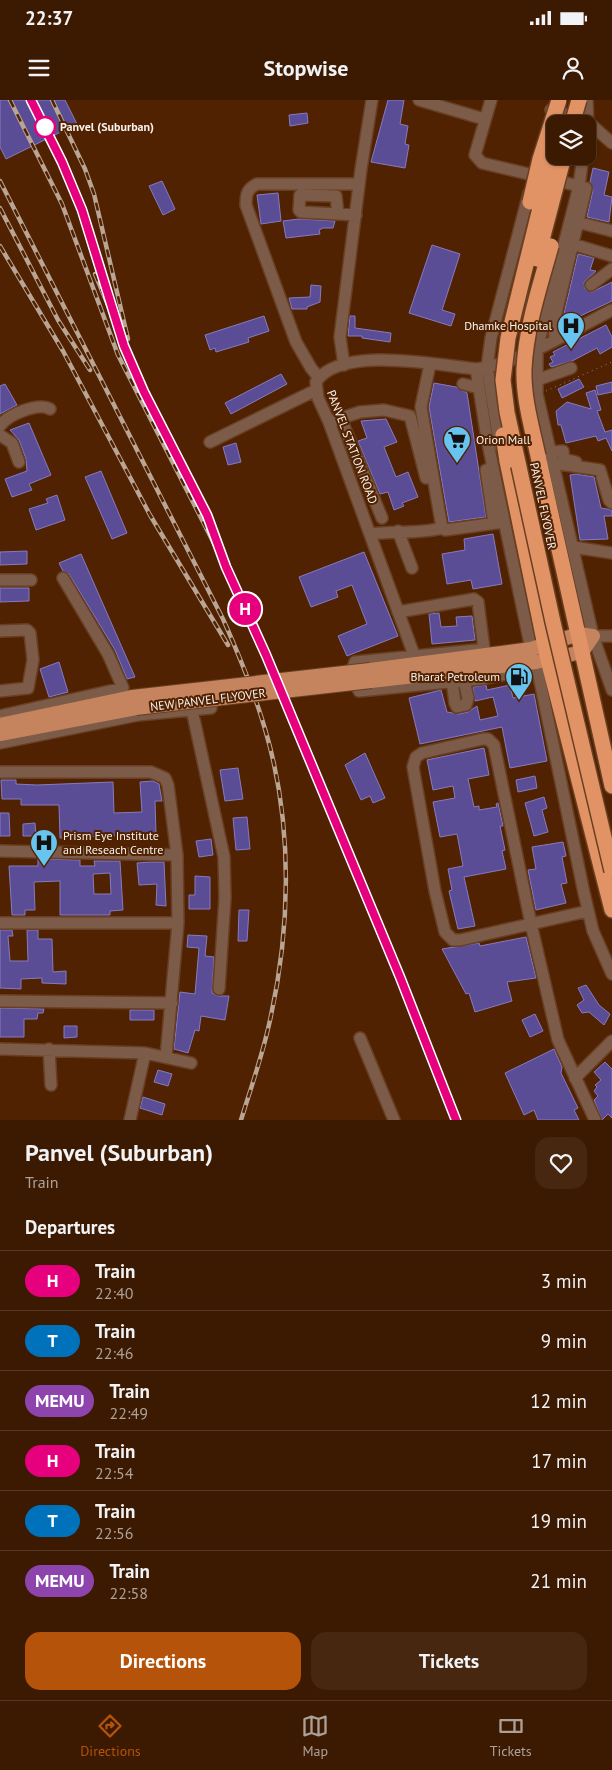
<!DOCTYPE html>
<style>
:root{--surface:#3c1a01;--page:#472710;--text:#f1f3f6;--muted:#aca199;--line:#553823;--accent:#b45309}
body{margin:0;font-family:"PT Sans",sans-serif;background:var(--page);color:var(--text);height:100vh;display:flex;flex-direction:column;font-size:19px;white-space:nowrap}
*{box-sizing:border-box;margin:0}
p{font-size:16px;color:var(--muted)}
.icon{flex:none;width:28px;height:28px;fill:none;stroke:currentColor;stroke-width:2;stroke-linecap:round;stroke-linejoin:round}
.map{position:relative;height:1020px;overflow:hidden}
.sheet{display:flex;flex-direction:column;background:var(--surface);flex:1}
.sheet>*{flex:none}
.badge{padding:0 10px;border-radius:16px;font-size:18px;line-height:32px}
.controls{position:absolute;left:546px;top:15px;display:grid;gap:10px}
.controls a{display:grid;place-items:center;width:50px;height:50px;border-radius:10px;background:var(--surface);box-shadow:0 1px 4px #0004,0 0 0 1px var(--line);font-size:25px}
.map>.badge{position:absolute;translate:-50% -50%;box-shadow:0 0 0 2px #fff}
h2{padding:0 25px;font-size:19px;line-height:45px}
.round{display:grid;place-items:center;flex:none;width:52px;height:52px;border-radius:15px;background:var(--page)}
.head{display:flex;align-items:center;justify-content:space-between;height:85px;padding:0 25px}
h1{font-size:24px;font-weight:700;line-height:38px}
.cta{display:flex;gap:10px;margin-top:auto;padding:10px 25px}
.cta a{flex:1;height:58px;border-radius:15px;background:var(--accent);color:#fff;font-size:20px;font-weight:700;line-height:58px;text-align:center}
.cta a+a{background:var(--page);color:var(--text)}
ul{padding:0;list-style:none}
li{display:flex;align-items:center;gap:15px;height:60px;padding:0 25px;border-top:1px solid var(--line)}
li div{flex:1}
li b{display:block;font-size:19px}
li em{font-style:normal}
li .badge{min-width:55px;font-weight:700;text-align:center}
.status{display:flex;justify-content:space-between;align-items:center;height:35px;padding:0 25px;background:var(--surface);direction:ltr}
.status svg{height:14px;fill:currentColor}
header{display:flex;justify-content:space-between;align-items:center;height:65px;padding:0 25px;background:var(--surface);font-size:22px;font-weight:700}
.tabs{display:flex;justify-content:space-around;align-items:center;height:70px;border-top:1px solid var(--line);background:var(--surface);font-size:14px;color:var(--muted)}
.tabs a{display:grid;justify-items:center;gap:2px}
.tabs .active{color:var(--accent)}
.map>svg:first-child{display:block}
.building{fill:#5b4d95;stroke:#867bbf;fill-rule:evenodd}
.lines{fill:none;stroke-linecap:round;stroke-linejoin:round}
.minor-casing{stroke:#683f22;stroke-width:14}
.major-casing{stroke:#683f22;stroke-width:16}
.highway-casing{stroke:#683f22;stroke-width:18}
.path{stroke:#9b7e6a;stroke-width:1;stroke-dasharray:1 4;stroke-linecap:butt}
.minor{stroke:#7c5b49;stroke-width:11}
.major{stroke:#c5835e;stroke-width:14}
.highway{stroke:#e29365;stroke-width:15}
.rail-casing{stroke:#baa595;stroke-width:4.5}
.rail{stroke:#502201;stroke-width:2.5;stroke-dasharray:8;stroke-linecap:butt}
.major-bridge-casing{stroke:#683f22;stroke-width:16;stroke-linecap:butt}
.highway-bridge-casing{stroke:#683f22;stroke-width:18;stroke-linecap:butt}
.major-bridge{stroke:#c5835e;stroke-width:14}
.highway-bridge{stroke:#e29365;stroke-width:15}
.line-casing{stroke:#fff;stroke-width:11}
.line{stroke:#e6007e;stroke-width:8}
.stop-dot{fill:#fff;stroke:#e6007e;stroke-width:2.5}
.labels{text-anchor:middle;stroke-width:4;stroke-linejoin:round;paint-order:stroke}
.stop-label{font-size:12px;font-weight:bold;fill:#f9f2ed;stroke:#502201;text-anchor:start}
.poi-label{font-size:12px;fill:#f9f2ed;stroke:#502201;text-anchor:end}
.street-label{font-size:12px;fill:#f9f2ed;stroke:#502201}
</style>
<div class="status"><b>22:37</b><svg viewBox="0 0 49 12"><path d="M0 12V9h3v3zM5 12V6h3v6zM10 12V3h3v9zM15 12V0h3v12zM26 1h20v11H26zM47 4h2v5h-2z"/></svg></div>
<header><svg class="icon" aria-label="menu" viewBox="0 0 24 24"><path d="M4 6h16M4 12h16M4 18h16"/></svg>Stopwise<svg class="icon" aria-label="person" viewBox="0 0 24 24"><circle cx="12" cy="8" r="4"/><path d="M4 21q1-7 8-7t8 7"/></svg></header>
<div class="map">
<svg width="612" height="1020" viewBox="0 0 612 1020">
<rect width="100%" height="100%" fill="#502201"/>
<path class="building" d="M0,0H65L77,24L6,59L0,47Z
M388,0H404L400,24L408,26L405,44L409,45L405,68L371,62Z
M307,13L308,23L290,26L289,15Z
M593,68L609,72L604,95L612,97L609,122L587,117L593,90L590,82Z
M162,81L175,109L163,115L149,86Z
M278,93L281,121L261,124L257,95Z
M299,119H301L335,121L333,128H323L319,130L320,134L286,138L283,121Z
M432,145L460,154L442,210L455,214L451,226L409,213Z
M578,154L594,158L590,170L596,171L584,182L585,189L592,192L612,182V201L576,218L575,222L563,218Z
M311,185L321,186L320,202L307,207V209H292L289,198L310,197Z
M264,216L269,231L248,238L249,242L216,252L215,248L210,250L205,235Z
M350,216H355V228L391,233L390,242L362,238V236H348Z
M606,225L612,237V247L600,254L597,248L572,261L551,267L549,264L553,262L550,257L555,255L553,252Z
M281,274L287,284L231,314L225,303Z
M579,279L584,287L562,298L558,289Z
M612,282V292L598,295L596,286Z
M434,283L456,287L467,293L486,417L449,422L429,307Z
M5,284L17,305L0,314V286Z
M595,290L601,310L597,311L605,332L612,330V351L606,338L598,341L596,336L566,343L561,325H558L556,311L567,302L591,309L586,293Z
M386,319L397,342L384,347L396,377L408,372L418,397L402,403L404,406L394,410L388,392L380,394L358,341L367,338L361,321Z
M29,323L51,375L29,384L32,390L12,397L5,379L27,371L26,359L19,340L10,330Z
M236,343L241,362L228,365L223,347Z
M101,371L127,433L112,439L85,377Z
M576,374L594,377L601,408L612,410V416H604L608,439L580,440L570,375Z
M57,395L65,420L36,430L29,409L48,403L46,399Z
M493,434L502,484L473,489L471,480L447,484L442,454L465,450L464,439Z
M27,451V464L0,465V452Z
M364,452L398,536L347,556L338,536L367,524L352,485L336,491L338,497L311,507L299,477Z
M81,454L135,577L127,579L115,550L69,474L63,471L59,463Z
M0,488H29V501L0,502Z
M439,513L441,527L457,526L456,517L472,516L475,540L432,544L429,514Z
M59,562L68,592L49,597L40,569Z
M486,585L487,590L510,585L513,598L534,594L547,661L510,668L502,627L420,644L409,598L441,590L447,612L459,614L468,612L477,606L480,620L498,616L493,597L475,601L473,587Z
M484,648L489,675L468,679L474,707L479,706V710L497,707L496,704L498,703L503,726H500L505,750L502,751L506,769L464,777L475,826L458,829L449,791L452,790L448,769L463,766L457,734L440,737L433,702L455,698L453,686L433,690L427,660Z
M365,653L385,698L373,703L370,696L361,700L345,665Z
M238,668L243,699L225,701L220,670Z
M535,676L537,688L518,692L516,680Z
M1,680H16V684L37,685L113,682L114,713L142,712L140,682L153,681L159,684L162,701H155L156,734L60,738L59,705H21V699H2Z
M544,697L547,708L542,710L548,732L534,736L525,703Z
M0,713H9L10,736H0Z
M247,717L250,749L236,750L233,718Z
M35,723L36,736H23V724Z
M211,739L213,755L199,757L196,741Z
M563,742L566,756L562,757L567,783L561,784L566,803L536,810L528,770L536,769L532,747Z
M38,759L80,760V766H95L94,761H120L123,810L110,811V815H60V781L34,782L35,810H25V815H12L9,766H38ZM110,773L111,794H94L93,774Z
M151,762H164L166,806L156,805L157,784L139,785L137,763Z
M195,776L210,777V809H189V795H195Z
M239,810H249L247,841H238Z
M0,830H12L13,836H8L10,861H28L27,830H38V839H52L53,872L66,871V884L42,883V878L21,879V889L0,888Z
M188,835L207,836L205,856L214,857L212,893L218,896H229L225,920L201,916L199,931L195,930L188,953L174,949L180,892L195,894L199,848L187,847Z
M526,837L536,878L507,882L512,901L475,912L469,893L466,894L442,849L479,843L480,846Z
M586,885L599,905L610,914L604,925L589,912L582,913L577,905L584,900L578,888Z
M0,908L44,909L43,913H38L37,919H24V937H0Z
M130,910H154V920H130Z
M535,914L543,931L530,937L522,920Z
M64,926H77V937L64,938Z
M554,949L562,967L561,973L578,1008L574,1010L579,1020H538L534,1010L524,1015L505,973Z
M605,962L612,969V1018L608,1014L602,1020L594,1000L598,996L594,991L597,987L595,985L601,980L594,972Z
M158,970L172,974L168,986L154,982Z
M143,997L165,1004L162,1015L140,1008Z"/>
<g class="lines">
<defs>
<path id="minor" d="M419,0L484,19
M491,0L475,55L482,63L579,86
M587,0L588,25
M551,10L588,22L612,43
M583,56L579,86L537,249V294L593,536L612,590
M338,114L336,96L300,95L299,110L301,112L356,115
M573,121L612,131
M569,143L612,156
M591,185L612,169
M555,240L554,222L586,88
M430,264L421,307L442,428L445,430L504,422
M344,265L340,237L361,69L372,0
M476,269L487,339L531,549
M319,278L311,268L296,242L246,105C246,94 247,89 257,84H359
M537,280L571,268
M463,284L479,288
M341,319L382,418
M329,322L360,312L384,310L410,316L426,378
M0,326C7,315 38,302 50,309
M0,335L12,343L19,362
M210,342L316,290
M500,346L487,267L491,238L529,93
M550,352L563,351L564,359L576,362
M552,363L600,370L609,400L612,403
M486,370L494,423
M398,431L412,468
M370,434C394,431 420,434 442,428
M573,447L612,453
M0,480H31
M398,512L474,499L478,502L484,549
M0,531L27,530L30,533L33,560L28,588L0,591
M593,536H612
M476,550L355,562L353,568L359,591L480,579L543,567
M414,555L329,322L318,298L316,282C340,245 438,265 476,269C524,262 569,232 612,210
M536,562L584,793L593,831L612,874
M452,581L455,603L457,607L466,605L468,598L464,580
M192,610L224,757L225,798L219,889
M0,616L123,588L108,554L63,478
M0,643L138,615L211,608
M0,672H151L165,678L168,685L177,755L178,823L166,957
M0,751L177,755
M588,811L460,840H453L445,832L435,791L413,667L416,657L422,653L483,639H488L494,645L531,824L558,940L595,1020
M0,823H178
M0,901L172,903
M360,938L394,1020
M0,949L145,953L191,963
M49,949L51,985
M575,978L612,941
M130,1020L145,953"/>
<path id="major" d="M370,570L531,549L579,534L593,536L582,552L536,562L371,581
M0,625L132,597
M0,634L136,608"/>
<path id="highway" d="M538,356L612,686
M507,361L548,560L612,810"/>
</defs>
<use href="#minor" class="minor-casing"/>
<use href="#major" class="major-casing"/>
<use href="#highway" class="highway-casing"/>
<path class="path" d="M546,291L612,262"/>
<use href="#minor" class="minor"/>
<use href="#major" class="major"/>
<use href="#highway" class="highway"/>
<defs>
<path id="rail" d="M10,0L62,104L118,255L226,467L266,555L400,877L456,1020
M31,0L76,96L105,182
M52,0L85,69L94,94L128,239
M0,81L223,519C239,555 254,591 265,629C294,726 291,835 267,933C260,962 250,991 241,1020
M0,108L58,220L90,270
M0,146L63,251L150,415L228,545
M95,174L144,292"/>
</defs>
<use href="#rail" class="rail-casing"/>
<use href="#rail" class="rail"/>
<defs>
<path id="major-bridge" d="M132,597L370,570
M136,608L371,581"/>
<path id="highway-bridge" d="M572,24L579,0
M555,47L508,238L503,280L507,312L553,522L612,771
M530,102L540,59L559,0
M537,159L564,56
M503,335L507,361
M538,356C532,328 523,298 524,269C526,227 540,186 551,146"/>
</defs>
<use href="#major-bridge" class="major-bridge-casing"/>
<use href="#highway-bridge" class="highway-bridge-casing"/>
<use href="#major-bridge" class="major-bridge"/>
<use href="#highway-bridge" class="highway-bridge"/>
</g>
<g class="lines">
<defs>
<path id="line" d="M31,0L62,62L82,110L124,246L144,292L207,415L226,467L266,555L400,877L456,1020"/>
</defs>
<use href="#line" class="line-casing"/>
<use href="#line" class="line"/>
</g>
<defs>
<symbol id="hospital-pin" viewBox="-11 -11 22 30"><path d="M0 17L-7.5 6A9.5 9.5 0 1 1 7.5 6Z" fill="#67c4ef" stroke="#502201"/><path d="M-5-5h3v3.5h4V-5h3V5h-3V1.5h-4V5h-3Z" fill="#111"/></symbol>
<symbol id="supermarket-pin" viewBox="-11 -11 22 30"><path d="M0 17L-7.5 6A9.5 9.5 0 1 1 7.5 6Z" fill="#67c4ef" stroke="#502201"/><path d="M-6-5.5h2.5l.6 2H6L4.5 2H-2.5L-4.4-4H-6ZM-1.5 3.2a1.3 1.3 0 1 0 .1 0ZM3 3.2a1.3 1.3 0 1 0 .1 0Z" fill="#111"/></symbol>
<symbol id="fuel-pin" viewBox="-11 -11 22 30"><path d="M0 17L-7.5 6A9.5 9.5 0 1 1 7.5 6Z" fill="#67c4ef" stroke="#502201"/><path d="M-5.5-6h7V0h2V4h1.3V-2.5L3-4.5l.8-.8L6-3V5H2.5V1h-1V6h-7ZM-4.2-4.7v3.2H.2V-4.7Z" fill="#111"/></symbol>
</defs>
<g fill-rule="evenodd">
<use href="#hospital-pin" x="555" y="210" width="32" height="43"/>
<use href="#supermarket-pin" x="441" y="324" width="32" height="43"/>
<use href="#fuel-pin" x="503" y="561" width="32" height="43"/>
<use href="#hospital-pin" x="28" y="727" width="32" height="43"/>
</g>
<circle class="stop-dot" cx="45" cy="27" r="10"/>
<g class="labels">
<g class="stop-label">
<text x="60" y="31">Panvel (Suburban)</text>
</g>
<g class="poi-label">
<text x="552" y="230">Dhamke Hospital</text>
<text x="476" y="344" text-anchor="start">Orion Mall</text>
<text x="500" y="581">Bharat Petroleum</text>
<text x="63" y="740" text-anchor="start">Prism Eye Institute<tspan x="63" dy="14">and Reseach Centre</tspan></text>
</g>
<g class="street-label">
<text transform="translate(352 347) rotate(69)" y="4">PANVEL STATION ROAD</text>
<text transform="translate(543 406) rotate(78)" y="4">PANVEL FLYOVER</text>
<text transform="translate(208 600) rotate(-7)" y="4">NEW PANVEL FLYOVER</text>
</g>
</g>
</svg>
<div class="controls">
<a><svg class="icon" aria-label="layers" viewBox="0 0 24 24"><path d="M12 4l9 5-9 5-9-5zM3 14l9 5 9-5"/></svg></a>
</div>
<b class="badge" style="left:245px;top:509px;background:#e6007e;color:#fff">H</b>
</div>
<section class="sheet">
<div class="head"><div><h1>Panvel (Suburban)</h1><p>Train</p></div><a class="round"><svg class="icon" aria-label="heart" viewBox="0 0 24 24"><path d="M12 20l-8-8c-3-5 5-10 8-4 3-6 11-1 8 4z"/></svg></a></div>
<h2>Departures</h2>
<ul>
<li><span class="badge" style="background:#e6007e;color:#fff">H</span><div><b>Train</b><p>22:40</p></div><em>3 min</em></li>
<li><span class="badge" style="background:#0072bc;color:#fff">T</span><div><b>Train</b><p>22:46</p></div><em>9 min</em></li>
<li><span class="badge" style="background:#8e44ad;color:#fff">MEMU</span><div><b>Train</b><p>22:49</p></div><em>12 min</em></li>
<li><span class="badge" style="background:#e6007e;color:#fff">H</span><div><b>Train</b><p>22:54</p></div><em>17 min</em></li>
<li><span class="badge" style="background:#0072bc;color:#fff">T</span><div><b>Train</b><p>22:56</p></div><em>19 min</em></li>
<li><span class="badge" style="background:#8e44ad;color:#fff">MEMU</span><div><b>Train</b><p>22:58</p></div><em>21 min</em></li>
</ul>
<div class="cta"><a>Directions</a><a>Tickets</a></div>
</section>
<nav class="tabs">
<a class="active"><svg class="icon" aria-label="directions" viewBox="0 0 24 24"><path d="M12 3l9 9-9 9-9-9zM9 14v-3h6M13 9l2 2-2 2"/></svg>Directions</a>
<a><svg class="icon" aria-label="map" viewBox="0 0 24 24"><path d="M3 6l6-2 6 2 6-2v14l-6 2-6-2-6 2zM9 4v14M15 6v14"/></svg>Map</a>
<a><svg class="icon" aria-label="tickets" viewBox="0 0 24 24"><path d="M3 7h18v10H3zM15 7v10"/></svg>Tickets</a>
</nav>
